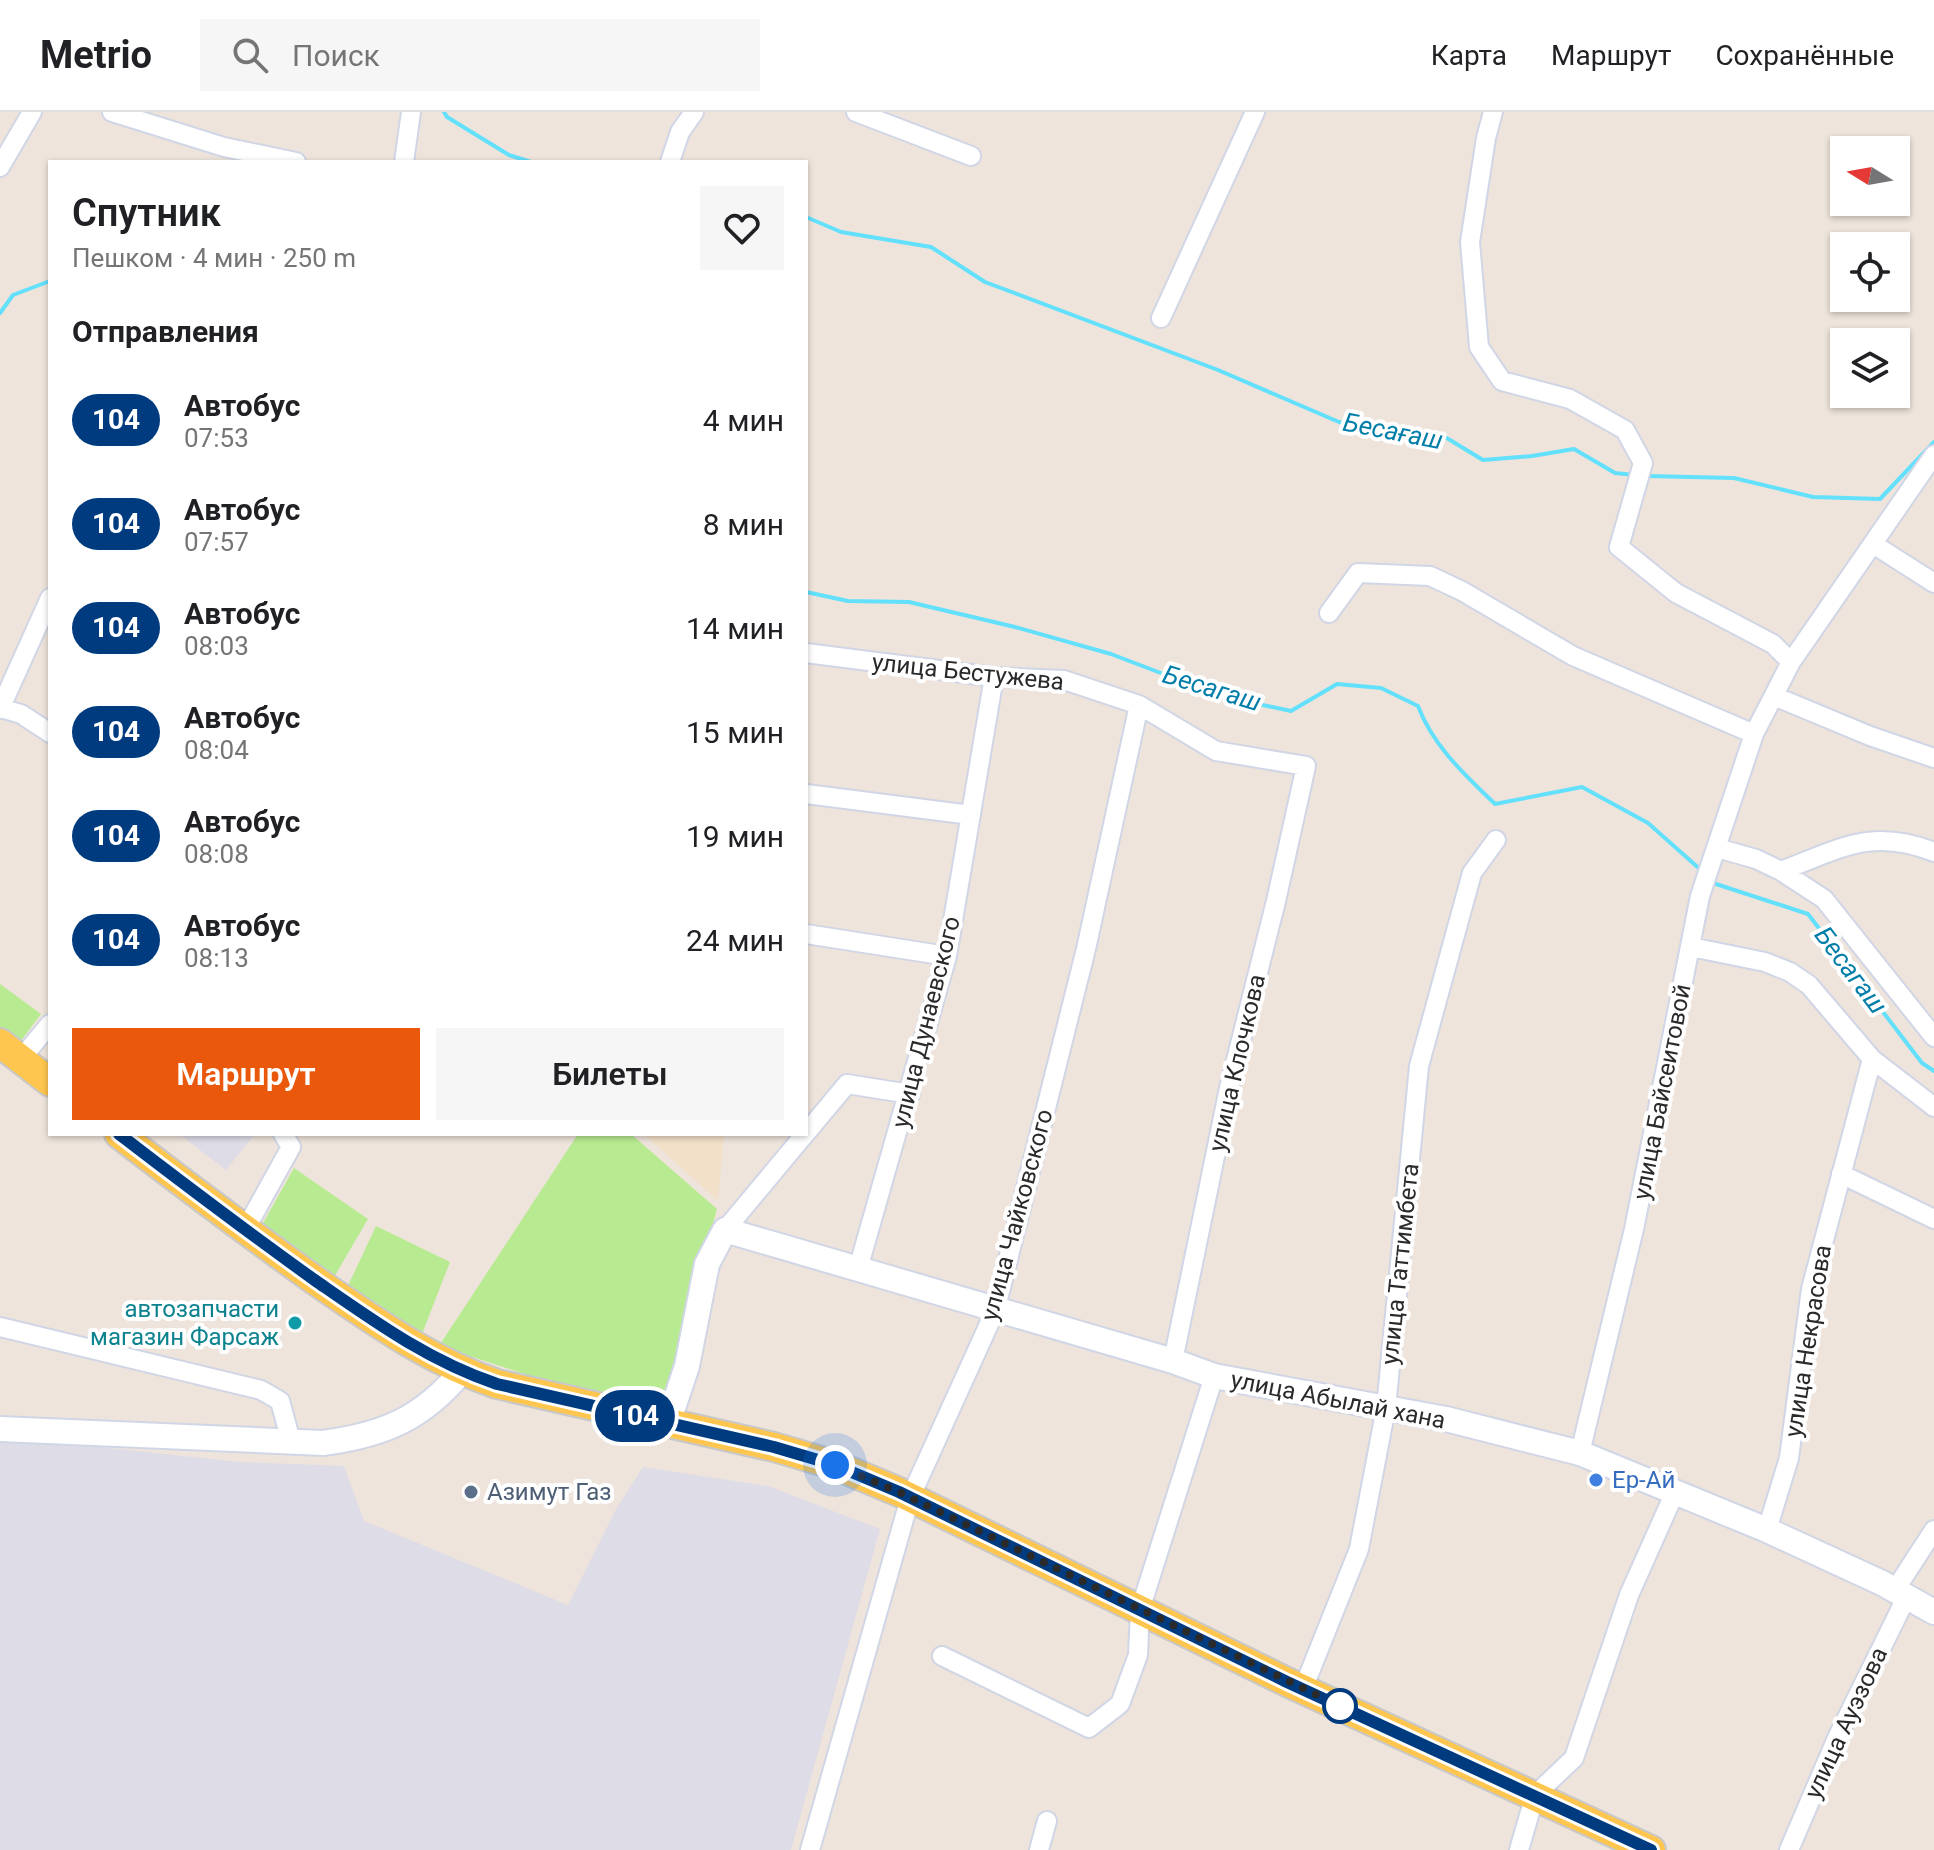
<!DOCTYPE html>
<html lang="ru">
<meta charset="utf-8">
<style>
:root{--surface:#fff;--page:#f6f6f6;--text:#202124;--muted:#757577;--line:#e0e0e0;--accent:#ea580c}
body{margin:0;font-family:Roboto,sans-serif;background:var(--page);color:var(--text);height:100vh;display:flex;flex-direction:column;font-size:30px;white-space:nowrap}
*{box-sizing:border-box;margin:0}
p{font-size:26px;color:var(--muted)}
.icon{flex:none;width:44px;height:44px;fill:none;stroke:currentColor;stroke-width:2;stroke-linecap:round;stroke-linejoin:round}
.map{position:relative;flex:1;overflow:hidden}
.side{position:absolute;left:48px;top:48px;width:760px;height:976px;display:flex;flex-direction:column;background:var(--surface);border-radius:0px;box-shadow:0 2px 6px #0004}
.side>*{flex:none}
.badge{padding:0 16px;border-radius:26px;font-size:28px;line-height:52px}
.needle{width:52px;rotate:281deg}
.controls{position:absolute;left:1830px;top:24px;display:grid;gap:16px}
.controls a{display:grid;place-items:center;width:80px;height:80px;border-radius:0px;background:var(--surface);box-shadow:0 2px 6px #0004;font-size:40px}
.you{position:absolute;width:40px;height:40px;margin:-20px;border:6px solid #fff;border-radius:50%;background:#1a73e8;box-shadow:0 0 0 12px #1a73e833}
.map>.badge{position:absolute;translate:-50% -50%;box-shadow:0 0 0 4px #fff}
h2{padding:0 24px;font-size:30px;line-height:72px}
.round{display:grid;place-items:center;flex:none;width:84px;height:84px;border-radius:0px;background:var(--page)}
.head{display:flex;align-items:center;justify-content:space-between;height:136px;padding:0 24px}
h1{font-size:38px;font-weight:600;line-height:60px}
.action{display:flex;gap:16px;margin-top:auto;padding:16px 24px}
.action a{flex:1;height:92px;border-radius:0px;background:var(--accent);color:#fff;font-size:32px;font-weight:600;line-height:92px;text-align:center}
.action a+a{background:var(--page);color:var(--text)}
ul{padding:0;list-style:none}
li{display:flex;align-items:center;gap:24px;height:104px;padding:0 24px}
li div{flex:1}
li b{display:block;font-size:30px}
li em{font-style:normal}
li .badge{min-width:88px;font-weight:700;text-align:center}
header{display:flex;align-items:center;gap:48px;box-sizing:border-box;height:112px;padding:0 40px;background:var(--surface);border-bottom:2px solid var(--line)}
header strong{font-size:38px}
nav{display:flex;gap:44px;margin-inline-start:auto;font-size:28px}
.search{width:560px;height:72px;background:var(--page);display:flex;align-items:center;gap:20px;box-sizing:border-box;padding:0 28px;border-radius:0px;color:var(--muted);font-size:30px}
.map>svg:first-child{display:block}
.industrial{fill:#dedce6}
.education{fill:#f2e0c8}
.green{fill:#b8eb91}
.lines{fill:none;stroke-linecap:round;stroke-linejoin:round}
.stream{stroke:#62e0fc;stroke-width:4}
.street-casing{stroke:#d0d6e5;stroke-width:22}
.secondary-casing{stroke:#d0d6e5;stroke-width:28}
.primary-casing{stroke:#c8c8c8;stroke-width:32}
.street{stroke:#fff;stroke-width:18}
.secondary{stroke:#fff;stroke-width:24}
.primary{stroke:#ffc64f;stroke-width:28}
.line-casing{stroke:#fff;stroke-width:18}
.line{stroke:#003b80;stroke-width:12}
.walk{stroke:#2a2a2a;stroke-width:8;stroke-dasharray:0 14.4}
.culture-dot{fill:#0f9aa8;stroke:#fff;stroke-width:3}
.shop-dot{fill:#3f7fe0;stroke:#fff;stroke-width:3}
.service-dot{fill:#5c6f8a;stroke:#fff;stroke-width:3}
.stop-dot{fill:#fff;stroke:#003b80;stroke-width:4}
.labels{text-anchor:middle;stroke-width:8;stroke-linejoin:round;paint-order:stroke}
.street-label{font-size:24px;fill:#2a2a2a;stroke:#fff}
.culture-label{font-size:24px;fill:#0d838f;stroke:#fff;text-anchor:end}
.shop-label{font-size:24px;fill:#366cbe;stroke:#fff;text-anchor:start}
.service-label{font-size:24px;fill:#4e5e75;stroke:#fff;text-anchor:start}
.water-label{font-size:26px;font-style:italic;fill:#007ea9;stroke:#fff}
</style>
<header>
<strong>Metrio</strong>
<div class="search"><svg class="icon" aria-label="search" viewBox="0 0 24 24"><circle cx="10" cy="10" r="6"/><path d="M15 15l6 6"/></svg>Поиск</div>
<nav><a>Карта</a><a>Маршрут</a><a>Сохранённые</a></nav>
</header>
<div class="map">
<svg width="1934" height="1738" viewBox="0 0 1934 1738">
<rect width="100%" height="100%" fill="#eee4db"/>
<path class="industrial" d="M179,1022H255L226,1058Z
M0,1324L239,1350L344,1354L364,1409L568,1493L616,1397L643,1355L768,1374L880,1417L791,1738H0Z"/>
<path class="education" d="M644,1022H724L718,1089Z"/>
<path class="green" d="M0,872L41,902L20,930L0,915Z
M578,1022H631L717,1097L660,1306L439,1234Z
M294,1056L368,1107L333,1167L262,1113Z
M376,1114L450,1150L420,1227L347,1176Z"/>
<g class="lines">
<path class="stream" d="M444,0L447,5L509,43L531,50
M806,105L841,120L931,135L985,170L1218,258L1339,310L1385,320L1440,322L1483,348L1532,344L1574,337L1615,361L1634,363
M0,201L13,183L50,169
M1647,364L1734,366L1813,385L1880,387L1934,330
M806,480L848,489L909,490L1015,515L1111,542L1221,584L1291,599L1337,572L1381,576L1418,594C1433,634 1465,663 1495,692L1582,675L1648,711L1702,759
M1711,767L1716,772L1808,802L1922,951L1934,959"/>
<defs>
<path id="street" d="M112,0L224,35L296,50
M856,0L971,44
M1493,0L1486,26L1470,130L1479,235L1502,269L1570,287L1625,318L1643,351L1619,435L1676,481L1773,532L1791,550
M404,50L411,0
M670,50L680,20L694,0
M0,55L32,0
M1161,206L1255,0
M1873,432L1934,471
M1329,501L1358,461L1430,464L1462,479L1573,544L1754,622
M806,541L994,565L1064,568L1139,593L1216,639L1306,654L1276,789L1229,976L1173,1249
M1774,584L1870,624L1934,646
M1,596L21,602L50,621
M0,597L50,486
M806,682L971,703
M1717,736L1756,747L1781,759L1824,787L1934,925
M1781,759C1840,737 1871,715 1934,740
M806,822L947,844
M1691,835L1765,850L1790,860L1809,873L1872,947L1934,995
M21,947L50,912
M806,1021L847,972L910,982
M1841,1062L1934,1107
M245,1118L291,1035L283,1022
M725,1118L805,1022
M858,1157L947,844L994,565
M0,1215L261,1278L280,1289L291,1329
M1580,1341L1634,1117L1700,784L1754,622L1791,550L1934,343
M1767,1418L1789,1346L1811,1177L1872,947
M1895,1478L1934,1418
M942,1544L1089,1616L1120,1592L1138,1543L1140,1498L1214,1264
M1303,1577L1359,1437L1386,1296L1419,954L1472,761L1496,728
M810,1738L910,1386L995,1199L1086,837L1139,593
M1039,1738L1047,1709
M1519,1738L1535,1683L1574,1646L1629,1483L1675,1380
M1789,1738L1837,1626L1906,1486"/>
<path id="secondary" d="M668,1311L687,1254L707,1152L725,1118L1173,1249L1214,1264L1446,1307L1580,1341L1767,1418L1882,1471L1934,1500
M0,1317L323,1331C383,1323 422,1307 461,1260"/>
<path id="primary" d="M0,931L50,970
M119,1022C184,1072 249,1121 316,1169C374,1209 430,1249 497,1272L774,1335L835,1353L899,1380L1287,1570L1651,1738"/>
</defs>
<use href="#street" class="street-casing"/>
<use href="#secondary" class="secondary-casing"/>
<use href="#primary" class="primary-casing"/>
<use href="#street" class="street"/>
<use href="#secondary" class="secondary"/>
<use href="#primary" class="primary"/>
</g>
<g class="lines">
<defs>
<path id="line" d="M119,1022C184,1072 249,1121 316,1169C375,1210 429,1249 497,1272L774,1335L835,1353L899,1380L1287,1570L1651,1738"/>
</defs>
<use href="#line" class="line-casing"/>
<use href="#line" class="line"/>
<path class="walk" d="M835,1353L899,1380L1340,1594"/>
</g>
<circle class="culture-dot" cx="295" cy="1211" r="8"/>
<circle class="shop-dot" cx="1596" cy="1368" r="8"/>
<circle class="service-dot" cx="471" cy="1380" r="8"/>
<circle class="stop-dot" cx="1340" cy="1594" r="16"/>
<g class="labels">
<g class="street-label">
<text transform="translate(968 560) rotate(6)" y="8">улица Бестужева</text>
<text transform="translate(926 910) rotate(-76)" y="8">улица Дунаевского</text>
<text transform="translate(1237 951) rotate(-77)" y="8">улица Клочкова</text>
<text transform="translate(1662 980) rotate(-79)" y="8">улица Байсеитовой</text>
<text transform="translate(1017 1103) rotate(-75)" y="8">улица Чайковского</text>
<text transform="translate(1400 1152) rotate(-84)" y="8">улица Таттимбета</text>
<text transform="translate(1808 1229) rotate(-81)" y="8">улица Некрасова</text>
<text transform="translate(1338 1288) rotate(11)" y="8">улица Абылай хана</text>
<text transform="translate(1846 1611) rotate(-65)" y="8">улица Ауэзова</text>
</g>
<g class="culture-label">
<text x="279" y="1205">автозапчасти<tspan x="279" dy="28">магазин Фарсаж</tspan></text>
</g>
<g class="shop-label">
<text x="1612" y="1376">Ер-Ай</text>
</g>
<g class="service-label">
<text x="487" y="1388">Азимут Газ</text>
</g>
<g class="water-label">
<text transform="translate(1393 319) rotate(11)" y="9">Бесағаш</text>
<text transform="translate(1212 576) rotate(17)" y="9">Бесагаш</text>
<text transform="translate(1851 858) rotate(53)" y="9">Бесагаш</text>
</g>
</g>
</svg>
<div class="controls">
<a><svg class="needle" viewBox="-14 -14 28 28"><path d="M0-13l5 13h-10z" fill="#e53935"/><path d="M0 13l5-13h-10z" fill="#757577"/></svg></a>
<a><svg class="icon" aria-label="locate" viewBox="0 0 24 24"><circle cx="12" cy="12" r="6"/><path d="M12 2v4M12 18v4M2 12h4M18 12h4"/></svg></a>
<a><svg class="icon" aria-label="layers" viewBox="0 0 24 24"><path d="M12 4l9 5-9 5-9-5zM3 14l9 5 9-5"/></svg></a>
</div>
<div class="you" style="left:835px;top:1353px"></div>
<b class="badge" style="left:635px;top:1304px;background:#003b80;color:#fff">104</b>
<section class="side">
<div class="head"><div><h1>Спутник</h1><p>Пешком · 4 мин · 250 m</p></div><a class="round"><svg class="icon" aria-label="heart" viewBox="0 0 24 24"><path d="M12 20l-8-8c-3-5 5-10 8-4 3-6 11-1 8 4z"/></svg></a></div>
<h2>Отправления</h2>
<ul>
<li><span class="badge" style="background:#003b80;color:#fff">104</span><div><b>Автобус</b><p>07:53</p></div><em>4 мин</em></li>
<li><span class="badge" style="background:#003b80;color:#fff">104</span><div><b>Автобус</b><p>07:57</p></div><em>8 мин</em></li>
<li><span class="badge" style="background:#003b80;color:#fff">104</span><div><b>Автобус</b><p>08:03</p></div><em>14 мин</em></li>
<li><span class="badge" style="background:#003b80;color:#fff">104</span><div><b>Автобус</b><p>08:04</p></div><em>15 мин</em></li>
<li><span class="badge" style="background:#003b80;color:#fff">104</span><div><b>Автобус</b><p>08:08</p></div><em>19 мин</em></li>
<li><span class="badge" style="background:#003b80;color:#fff">104</span><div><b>Автобус</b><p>08:13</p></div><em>24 мин</em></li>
</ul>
<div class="action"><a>Маршрут</a><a>Билеты</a></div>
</section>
</div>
